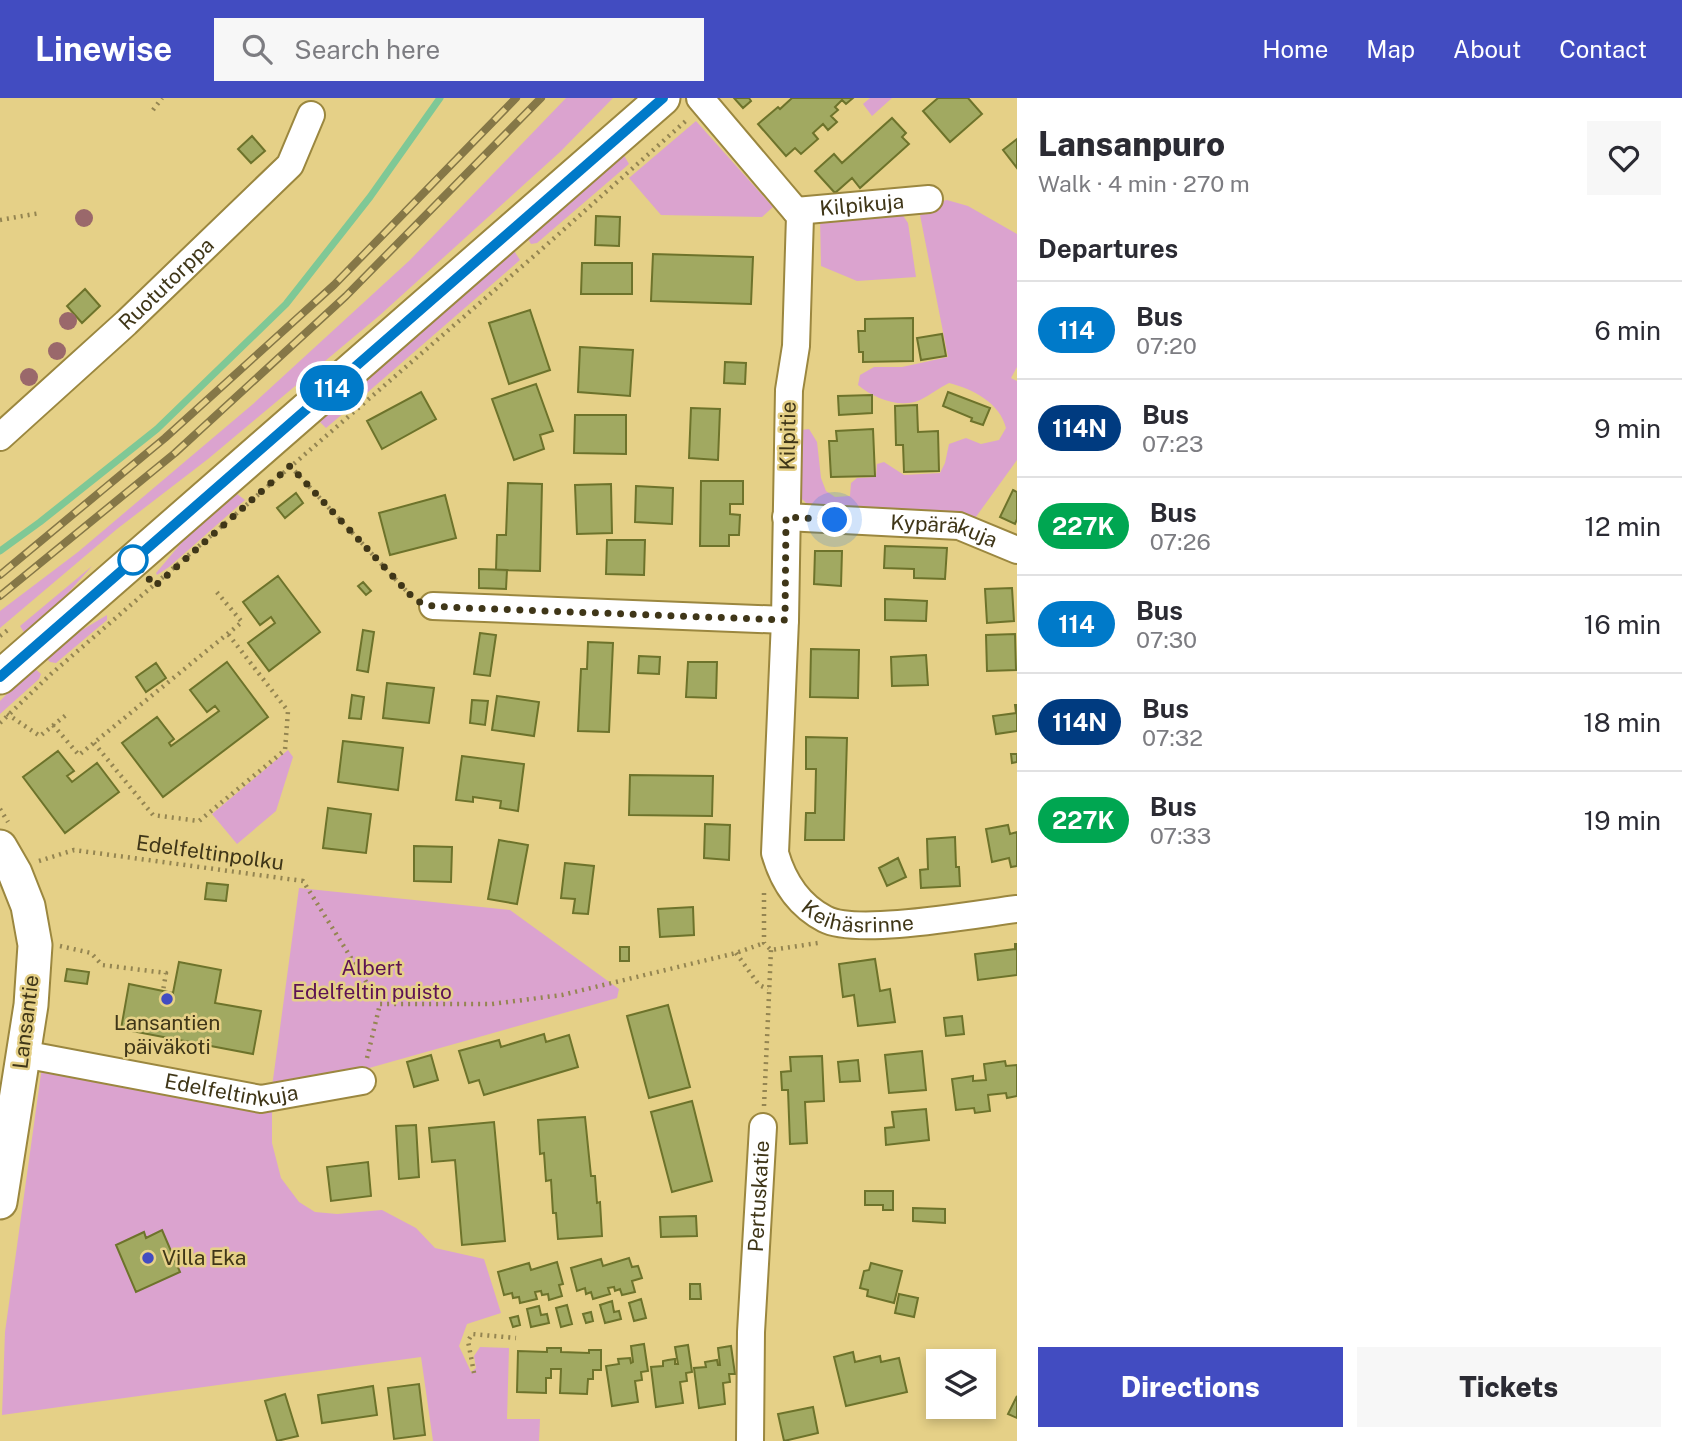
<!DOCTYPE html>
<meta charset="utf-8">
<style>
:root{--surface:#fff;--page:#f7f7f7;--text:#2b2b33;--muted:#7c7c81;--line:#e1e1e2;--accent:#424cc1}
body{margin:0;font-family:"Public Sans",sans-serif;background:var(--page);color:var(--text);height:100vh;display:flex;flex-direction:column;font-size:26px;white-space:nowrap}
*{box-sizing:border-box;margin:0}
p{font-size:23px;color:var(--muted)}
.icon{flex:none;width:38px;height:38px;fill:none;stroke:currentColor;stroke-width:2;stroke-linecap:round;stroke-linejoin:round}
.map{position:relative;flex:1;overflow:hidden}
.panel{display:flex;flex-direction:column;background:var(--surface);width:665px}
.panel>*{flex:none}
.badge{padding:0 14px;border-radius:23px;font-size:24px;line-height:46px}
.controls{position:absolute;left:926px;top:1251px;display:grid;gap:14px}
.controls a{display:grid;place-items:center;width:70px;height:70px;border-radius:0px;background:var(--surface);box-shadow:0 4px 10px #0003;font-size:35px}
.you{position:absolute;width:35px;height:35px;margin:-18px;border:5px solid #fff;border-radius:50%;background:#1a73e8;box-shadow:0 0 0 10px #1a73e833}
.map>.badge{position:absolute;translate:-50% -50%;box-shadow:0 0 0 4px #fff}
h2{padding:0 21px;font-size:26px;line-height:63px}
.round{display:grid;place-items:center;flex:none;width:74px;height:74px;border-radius:0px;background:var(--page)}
.overview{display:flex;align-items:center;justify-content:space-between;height:119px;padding:0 21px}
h1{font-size:33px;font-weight:800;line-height:52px}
.cta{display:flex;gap:14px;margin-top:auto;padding:14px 21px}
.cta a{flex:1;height:80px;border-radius:0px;background:var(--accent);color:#fff;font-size:28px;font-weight:800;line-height:80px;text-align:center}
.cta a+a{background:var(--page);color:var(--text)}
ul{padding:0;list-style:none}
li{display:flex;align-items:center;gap:21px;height:98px;padding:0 21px;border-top:2px solid var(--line)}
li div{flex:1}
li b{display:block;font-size:26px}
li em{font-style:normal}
li .badge{min-width:77px;font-weight:700;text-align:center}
header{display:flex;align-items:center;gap:42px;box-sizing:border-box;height:98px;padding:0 35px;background:var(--accent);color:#fff}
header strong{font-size:33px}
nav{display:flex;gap:38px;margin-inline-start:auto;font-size:24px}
.search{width:490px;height:63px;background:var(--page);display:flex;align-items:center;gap:18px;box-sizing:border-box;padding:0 24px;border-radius:0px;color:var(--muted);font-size:26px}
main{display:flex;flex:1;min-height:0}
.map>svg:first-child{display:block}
.green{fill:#dba3cf}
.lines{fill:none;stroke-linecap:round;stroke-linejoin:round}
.stream{stroke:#7fc896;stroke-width:7}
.building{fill:#a1a961;stroke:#6d732b;stroke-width:2}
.minor-casing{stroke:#9b873f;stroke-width:30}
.tertiary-casing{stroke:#9b873f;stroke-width:37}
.path{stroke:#948551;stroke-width:4.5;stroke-dasharray:2 5;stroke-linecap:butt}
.minor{stroke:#fff;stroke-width:26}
.tertiary{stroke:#fff;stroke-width:33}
.rail-casing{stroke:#857747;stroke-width:8}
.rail{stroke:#e5d087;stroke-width:5;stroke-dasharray:16;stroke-linecap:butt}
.tree{fill:#9a686b}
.line-casing{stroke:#fff;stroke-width:16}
.line{stroke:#007ac9;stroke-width:10}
.walk{stroke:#3f3618;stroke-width:7;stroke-dasharray:0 12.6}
.stop-dot{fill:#fff;stroke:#007ac9;stroke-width:3.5}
.poi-dot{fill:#424cc1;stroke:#e5d087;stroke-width:2.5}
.labels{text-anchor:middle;stroke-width:5;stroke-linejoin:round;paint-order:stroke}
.street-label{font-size:21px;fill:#3f3618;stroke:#e5d087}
.park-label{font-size:21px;fill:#5d1254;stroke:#e5d087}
.poi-label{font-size:21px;fill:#3f3618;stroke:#e5d087}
</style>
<header>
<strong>Linewise</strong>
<div class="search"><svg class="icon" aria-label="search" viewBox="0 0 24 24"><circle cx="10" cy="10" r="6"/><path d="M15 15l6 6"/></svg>Search here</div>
<nav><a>Home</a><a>Map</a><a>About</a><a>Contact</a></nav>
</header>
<main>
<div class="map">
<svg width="1017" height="1343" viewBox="0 0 1017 1343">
<rect width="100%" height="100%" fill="#e5d087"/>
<path class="green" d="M566,0H613L560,54L380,217L208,361L117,431L0,530V513L78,454L253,306L410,162Z
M870,0H892L872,18L863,6Z
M696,23L773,109L762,119L661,117L629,80Z
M622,54L629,66L537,145L531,146L526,138Z
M947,102L968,108L1017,136V269L1011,280L1017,283V362L973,423L812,411L798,397L801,332L809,331L817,344L821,380L826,393L835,399L850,398L851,385L857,380L876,379L877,366L884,364L904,377L940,375L945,365L949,346L966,340L981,346L999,342L1006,330C1000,305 973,291 949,285C939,290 930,297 920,302C900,311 873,300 858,287L860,277L874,269H902L948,259L920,117L927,107Z
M902,116L908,125L916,179L857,183L821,168L820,119Z
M513,151L520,162L345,314L326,330L320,324L344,298Z
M237,396L245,402L169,469L157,477L156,475L193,431Z
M92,468L54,511L25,536L20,528Z
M107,517V522L56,565L50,564L45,559L82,532Z
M33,569L41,576L39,581L0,616V603Z
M288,652L293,659L276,713L237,746L212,716Z
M299,790L510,812L619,891L617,900L355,974L272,989V1045L281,1080L299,1104L315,1114L337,1116L382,1112L416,1130L435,1150L484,1161L501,1215L467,1226L459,1248L471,1274L476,1270L474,1258L480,1249L509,1250L507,1321H540L539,1343H433L421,1259L2,1317L5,1234L45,947L272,989Z"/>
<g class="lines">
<path class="stream" d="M0,453L40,424L157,331L286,206L370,99L440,0"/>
</g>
<path class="building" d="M734,0H749L751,3L743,10Z
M792,0H853L846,6L842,2L835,9L838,12L831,18L837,24L828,32L823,26L813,35L818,41L801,56L795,50L786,58L758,26L778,9L780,11Z
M938,0H968L982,16L950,44L923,13Z
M892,20L906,35L902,39L909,46L860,90L852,80L835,95L815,73L834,56L842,65Z
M252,38L265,53L251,65L238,51Z
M1017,41V70L1003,52Z
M596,118L620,119L619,148L595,147Z
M653,156L753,159L751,206L651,203Z
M582,165H632V196H581Z
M85,191L100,208L82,225L67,208Z
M530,212L550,272L509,286L489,225Z
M913,220V263L863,264V254H859L858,233H865V221Z
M942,236L946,258L921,262L917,240Z
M580,249L633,252L630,298L578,294Z
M725,264L746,265L745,286L724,285Z
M536,286L553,333L540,337L544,351L514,362L492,301Z
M421,294L436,321L382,351L367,323Z
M948,294L990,310L983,327L971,323L972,320L943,308Z
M872,297V315L839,317L838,298Z
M917,307L918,334L938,333L939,373L904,374L903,347H896L895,308Z
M691,310L720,311L718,362L689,360Z
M575,317H626V356L574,355Z
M873,331L875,378L831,379L829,343H837L836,333Z
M701,383H743V406H730V416L740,417L739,437H729V448H700Z
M508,385L542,386L540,473L496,472L497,437H506Z
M611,386L612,435L577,436L575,387Z
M636,388L673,390L672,426L635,424Z
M1013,392L1017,394V421L1015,426L1000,419Z
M296,395L303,405L285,420L277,410Z
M445,397L456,440L390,457L379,415Z
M607,442H645L644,477L606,476Z
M885,448L947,450L945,481L914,480V471L884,470Z
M815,453H842L841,488L814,486Z
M479,471L507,472L506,491L479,490Z
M278,478L320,534L269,573L248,545L275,525L271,519L260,527L243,504Z
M363,484L371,493L366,497L358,488Z
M1012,490L1014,523L987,525L985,491Z
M885,501L927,503L926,523L885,522Z
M363,532L374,534L368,574L357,572Z
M480,535L496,537L490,578L474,576Z
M1015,536L1016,572L987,573L986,537Z
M588,544L613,545L609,634L578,633L581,571H587Z
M811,551L859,552L858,600L810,599Z
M926,557L928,587L892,588L891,559Z
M639,558L660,559L659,576L638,575Z
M227,564L268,619L163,699L122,645L157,619L174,641L169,645L171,648L219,613L215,608L207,614L190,592Z
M688,564H717L716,600L686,599Z
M156,565L166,580L146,594L136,579Z
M387,585L434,590L429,625L383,620Z
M352,597L364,599L361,621L349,620Z
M497,598L539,604L534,638L492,632Z
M472,602L488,603L485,627L470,625Z
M1015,607H1017V633L996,636L993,618L1016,615Z
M806,639L847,640L844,742H805L806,715H815L816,671H806Z
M343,643L403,650L398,692L338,684Z
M58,653L74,673L67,678L72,684L97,665L119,694L65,735L23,679Z
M1011,656H1017V664L1012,665Z
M462,658L524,666L518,713L500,710L501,703L473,699V704L456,702Z
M630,677L713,678L712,718L629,717Z
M328,710L371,716L366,755L323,750Z
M705,726L730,727L729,762L704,760Z
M1008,727L1010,736L1017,734V768L1011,769L1009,760L992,764L986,731Z
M955,739L956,769H959L960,788L921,790L920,772L928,771L927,741Z
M499,742L528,747L517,806L488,801Z
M414,748L452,749L451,784L414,783Z
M898,760L906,779L887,788L879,770Z
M565,765L594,768L588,816L573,815L575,801L561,800Z
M207,785L228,787L226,803L205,801Z
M693,809L694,837L660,839L658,811Z
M1015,846H1017V877L978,882L975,856L1015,851Z
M620,849H629V863H620Z
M875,861L880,893L890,891L895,924L858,928L854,897L843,899L839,866Z
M179,864L221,872L215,905L261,913L253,956L121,931L129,886L173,895Z
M67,871L89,874L87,886L65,883Z
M668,907L690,989L649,1000L627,918Z
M962,918L964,936L946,938L944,920Z
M544,936L546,944L569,937L578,969L484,997L479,982L469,985L459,953L499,942L501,949Z
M922,953L926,992L889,995L885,957Z
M431,957L438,982L414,989L407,964Z
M822,958L824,1003L805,1004L807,1045L790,1046L788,992H782L781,974L791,973L790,959Z
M858,962L860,983L840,984L838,964Z
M1005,963L1006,968L1017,967V998L1007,1000L1006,995L988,997L990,1013L975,1015L974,1010L956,1012L952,981L973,978V983L986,982L984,966Z
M692,1003L712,1083L672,1094L651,1014Z
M926,1011L929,1042L886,1047L885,1030L894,1029L892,1014Z
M585,1019L591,1078H595L597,1105L600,1104L602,1138L558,1141L556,1115H553L551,1082L546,1083L544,1055L540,1056L538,1022Z
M494,1024L505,1143L462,1147L455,1062L432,1064L429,1030Z
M416,1027L419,1079L399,1081L396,1028Z
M368,1064L371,1098L331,1103L327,1069Z
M865,1093H893V1112H883V1107H865Z
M913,1110L945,1111V1125L913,1123Z
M696,1118L697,1138L661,1139L660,1119Z
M162,1132L180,1174L136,1194L116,1147L144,1134L146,1140Z
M629,1160L632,1169L638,1168L642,1180L632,1183L635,1194L622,1197L620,1191L615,1193L614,1189L608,1190L610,1196L593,1201L591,1194L586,1196L585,1190L577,1193L571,1170L601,1161L603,1168Z
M557,1164L563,1186L559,1187L562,1198L549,1202L548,1196L542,1197L541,1193L535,1194L537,1201L520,1205L519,1199L513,1200L512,1195L504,1197L498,1174L529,1165L531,1172Z
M871,1165L902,1173L894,1205L867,1198L868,1192L860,1190L864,1173L869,1172Z
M690,1186H700L701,1201H690Z
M899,1196L918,1200L914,1219L895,1215Z
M641,1201L646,1220L634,1223L629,1205Z
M612,1203L614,1214L619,1213L621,1221L605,1225L600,1207Z
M567,1207L572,1226L561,1229L556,1210Z
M539,1208L541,1217L547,1216L549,1225L531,1229L527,1211Z
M591,1214L593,1223L586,1225L583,1216Z
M518,1218L520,1227L513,1229L510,1220Z
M644,1246L648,1273L641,1274L642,1282L635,1283L638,1304L612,1308L606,1268L619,1266L618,1261L630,1260L631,1265L633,1264L631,1248Z
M688,1247L692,1274L686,1275L687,1283L680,1284L683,1305L656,1309L651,1269L663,1268V1263L668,1262L675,1261V1266H678L675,1249Z
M731,1248L735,1276H729L730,1284L723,1285L725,1306L699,1310L694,1270L706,1269L705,1264L717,1262L718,1267H720L718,1250Z
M547,1250H561V1254L589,1255V1252H601V1272H593V1281H588L587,1296L560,1295L561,1271H551V1280H546V1295L517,1294L518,1253L547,1254Z
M853,1254L855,1264L880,1258L881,1264L899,1260L907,1294L846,1308L834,1259Z
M419,1286L425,1337L394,1341L388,1290Z
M373,1288L377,1317L322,1325L318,1297Z
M285,1296L298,1338L277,1343L265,1303Z
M1017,1298V1320L1008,1316Z
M813,1309L818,1335L784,1343L778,1316Z"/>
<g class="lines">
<defs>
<g id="minor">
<path id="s1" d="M700,0L800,118L796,248L789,292L785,522L775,755C783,783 798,807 825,821C857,838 977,816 1017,811"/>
<path id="s2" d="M796,113L929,101"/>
<path id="s3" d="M0,339L126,225L290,67L311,17"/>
<path id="s4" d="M786,419L959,428L1017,452"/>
<path d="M433,508L785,522"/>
<path id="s5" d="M23,956L261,1001L362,983"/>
<path id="s6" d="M750,1343L751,1234L763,1029"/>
</g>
<path id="tertiary" d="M0,579L663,0
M0,749L15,775L28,808L35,847L31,907L0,1104"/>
</defs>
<use href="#minor" class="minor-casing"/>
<use href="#tertiary" class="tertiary-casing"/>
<path class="path" d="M153,12L162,0
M0,122L40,115
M290,368L413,500
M0,538L9,531
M7,616L40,638L66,617
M0,625L51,576L534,158L688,21
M53,627L79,657L242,524L215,492
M94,645L153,717L199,723L285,652L288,613L228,536
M0,711L8,724
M39,763L74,752L303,783L380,906H492L562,897L736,855L764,845
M764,795V845L771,852L818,845
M60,848L91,855L102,867L166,875L163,893
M736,855L759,887L768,891
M367,960L380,906
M764,1008L771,852
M474,1275L468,1243L472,1236L516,1240"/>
<use href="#minor" class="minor"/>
<use href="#tertiary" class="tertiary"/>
<defs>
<path id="rail" d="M0,477L165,340L334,187L516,0
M0,498L175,355L346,198L541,0"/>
</defs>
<use href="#rail" class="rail-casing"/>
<use href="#rail" class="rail"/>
</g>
<g class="tree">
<circle cx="84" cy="120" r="9"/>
<circle cx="68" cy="223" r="9"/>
<circle cx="57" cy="253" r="9"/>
<circle cx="29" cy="279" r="9"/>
</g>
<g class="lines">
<defs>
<path id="line" d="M0,579L663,0"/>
</defs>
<use href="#line" class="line-casing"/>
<use href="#line" class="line"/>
<path class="walk" d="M133,462L155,488L290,368L416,503L433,508L466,510L785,522L786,419L835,422"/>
</g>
<circle class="stop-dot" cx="133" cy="462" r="14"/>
<g class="poi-dot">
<circle cx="167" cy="901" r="7"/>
<circle cx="148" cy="1160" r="7"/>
</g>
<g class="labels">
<g class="street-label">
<text dy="7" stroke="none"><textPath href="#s2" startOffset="66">Kilpikuja</textPath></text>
<text dy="7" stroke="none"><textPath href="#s3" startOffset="226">Ruotutorppa</textPath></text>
<text transform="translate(788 338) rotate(-89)" y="7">Kilpitie</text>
<text dy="7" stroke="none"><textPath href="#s4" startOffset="159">Kypäräkuja</textPath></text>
<text transform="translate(210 755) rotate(8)" y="7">Edelfeltinpolku</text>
<text dy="7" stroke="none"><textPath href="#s1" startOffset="910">Keihäsrinne</textPath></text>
<text transform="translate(26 924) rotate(-83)" y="7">Lansantie</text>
<text dy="7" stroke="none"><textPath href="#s5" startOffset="212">Edelfeltinkuja</textPath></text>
<text dy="7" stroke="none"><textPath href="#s6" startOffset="245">Pertuskatie</textPath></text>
</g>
<g class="park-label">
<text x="372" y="877">Albert<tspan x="372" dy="24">Edelfeltin puisto</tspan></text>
</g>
<g class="poi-label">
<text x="167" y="932">Lansantien<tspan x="167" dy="24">päiväkoti</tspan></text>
<text x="162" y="1167" text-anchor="start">Villa Eka</text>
</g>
</g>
</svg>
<div class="controls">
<a><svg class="icon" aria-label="layers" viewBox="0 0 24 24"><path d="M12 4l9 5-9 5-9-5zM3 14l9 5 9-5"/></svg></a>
</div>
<div class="you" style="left:835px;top:422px"></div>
<b class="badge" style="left:332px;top:290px;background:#007ac9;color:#fff">114</b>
</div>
<section class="panel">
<div class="overview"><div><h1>Lansanpuro</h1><p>Walk · 4 min · 270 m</p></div><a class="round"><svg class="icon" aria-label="heart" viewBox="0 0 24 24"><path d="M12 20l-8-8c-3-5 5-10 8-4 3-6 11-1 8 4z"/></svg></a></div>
<h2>Departures</h2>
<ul>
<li><span class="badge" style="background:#007ac9;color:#fff">114</span><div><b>Bus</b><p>07:20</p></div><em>6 min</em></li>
<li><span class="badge" style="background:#003b80;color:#fff">114N</span><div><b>Bus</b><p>07:23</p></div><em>9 min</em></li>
<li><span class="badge" style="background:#00a651;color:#fff">227K</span><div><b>Bus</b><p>07:26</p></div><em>12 min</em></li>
<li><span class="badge" style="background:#007ac9;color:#fff">114</span><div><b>Bus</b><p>07:30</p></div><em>16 min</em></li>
<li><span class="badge" style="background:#003b80;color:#fff">114N</span><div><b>Bus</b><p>07:32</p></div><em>18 min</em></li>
<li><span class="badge" style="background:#00a651;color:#fff">227K</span><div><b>Bus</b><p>07:33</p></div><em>19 min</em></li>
</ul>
<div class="cta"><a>Directions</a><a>Tickets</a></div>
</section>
</main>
